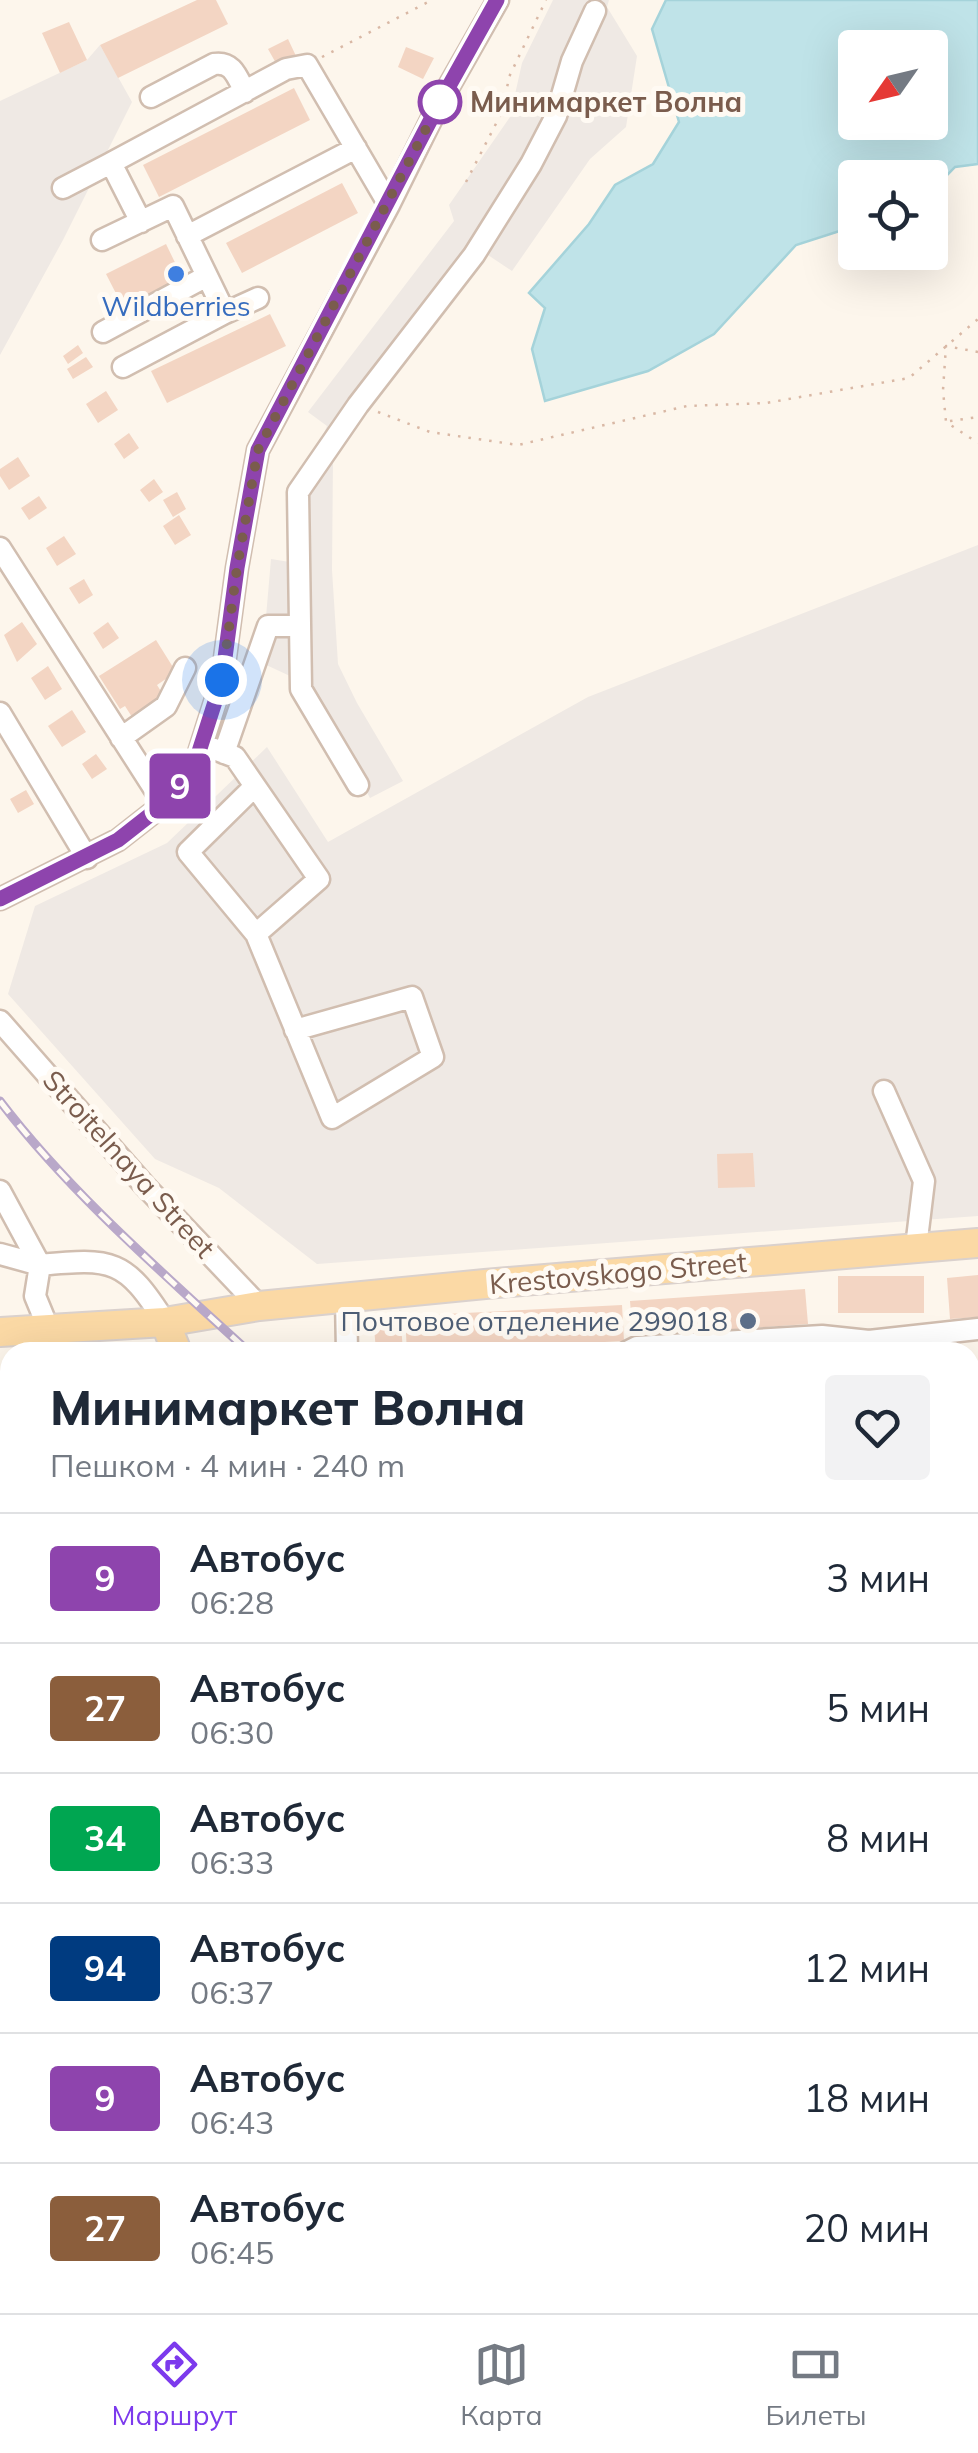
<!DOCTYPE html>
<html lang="ru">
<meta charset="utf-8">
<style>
:root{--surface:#fff;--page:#f2f2f3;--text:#1f2937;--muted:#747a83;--line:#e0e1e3;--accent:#7c3aed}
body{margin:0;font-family:Mulish,sans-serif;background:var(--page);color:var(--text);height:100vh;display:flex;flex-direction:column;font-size:38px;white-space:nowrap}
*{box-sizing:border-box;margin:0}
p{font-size:32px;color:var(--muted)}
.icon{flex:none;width:55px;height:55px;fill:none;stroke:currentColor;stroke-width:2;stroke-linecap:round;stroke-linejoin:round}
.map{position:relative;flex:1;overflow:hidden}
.details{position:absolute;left:0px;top:1342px;width:980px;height:972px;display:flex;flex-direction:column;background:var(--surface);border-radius:30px 30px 0 0;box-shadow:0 10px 40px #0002}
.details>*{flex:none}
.badge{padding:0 20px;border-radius:8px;font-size:35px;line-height:65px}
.needle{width:65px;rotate:236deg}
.buttons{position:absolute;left:838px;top:30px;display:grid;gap:20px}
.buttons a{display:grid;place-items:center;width:110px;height:110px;border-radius:10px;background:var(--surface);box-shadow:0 10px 40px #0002;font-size:50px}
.you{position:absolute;width:50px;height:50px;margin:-25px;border:8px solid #fff;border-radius:50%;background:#1a73e8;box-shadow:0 0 0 15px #1a73e833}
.map>.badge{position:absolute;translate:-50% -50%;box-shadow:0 0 0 5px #fff}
.round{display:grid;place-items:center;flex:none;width:105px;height:105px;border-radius:10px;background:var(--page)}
.headline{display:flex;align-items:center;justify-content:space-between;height:170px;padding:0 50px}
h1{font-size:48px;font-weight:800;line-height:75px}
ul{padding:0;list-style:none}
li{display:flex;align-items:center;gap:30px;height:130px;padding:0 50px;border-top:2px solid var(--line)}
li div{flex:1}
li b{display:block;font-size:38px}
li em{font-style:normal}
li .badge{min-width:110px;font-weight:700;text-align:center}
.tab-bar{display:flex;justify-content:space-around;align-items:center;height:140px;border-top:2px solid var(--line);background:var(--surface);font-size:28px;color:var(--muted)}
.tab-bar a{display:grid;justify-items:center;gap:5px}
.tab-bar .current{color:var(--accent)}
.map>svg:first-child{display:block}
.residential{fill:#f5e8da}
.industrial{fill:#efe9e4}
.water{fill:#bfe3e8;stroke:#a5d3da;stroke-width:2.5;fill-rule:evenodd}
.building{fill:#f3d5c3}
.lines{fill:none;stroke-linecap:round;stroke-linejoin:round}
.minor-casing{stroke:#d1beb0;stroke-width:25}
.major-casing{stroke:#dad1cd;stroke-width:32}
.path{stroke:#d9b8a5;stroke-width:2.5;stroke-dasharray:2.5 8;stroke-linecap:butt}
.minor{stroke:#fff;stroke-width:20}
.major{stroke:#fbd9a5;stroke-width:28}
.rail-casing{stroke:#b9a8c9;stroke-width:9}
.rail{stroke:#fffaf3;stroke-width:5;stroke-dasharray:15;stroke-linecap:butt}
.line-casing{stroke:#fff;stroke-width:22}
.line{stroke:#8e44ad;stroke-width:15}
.walk{stroke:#7a5c4d;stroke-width:10;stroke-dasharray:0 18}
.stop-dot{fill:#fff;stroke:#8e44ad;stroke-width:5}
.shop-dot{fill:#3f7fe0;stroke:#fffaf3;stroke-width:4}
.service-dot{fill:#5c6f8a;stroke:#fffaf3;stroke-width:4}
.labels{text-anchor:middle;stroke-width:10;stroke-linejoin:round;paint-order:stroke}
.stop-label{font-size:28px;font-weight:bold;fill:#7a5c4d;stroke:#fffaf3;text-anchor:start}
.shop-label{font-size:28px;fill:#366cbe;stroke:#fffaf3}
.street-label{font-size:28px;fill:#7a5c4d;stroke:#fffaf3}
.service-label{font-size:28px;fill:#4e5e75;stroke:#fffaf3;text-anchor:end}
</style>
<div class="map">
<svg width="978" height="2313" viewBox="0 0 978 2313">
<rect width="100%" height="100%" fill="#fdf6ec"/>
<path class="residential" d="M978,1497V1696L970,1694V1498Z"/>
<path class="industrial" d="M553,0H609L607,7L637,56L626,127L590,159L512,271L470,243L402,336L333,459L332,570L338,664L357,703L403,781L370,798L305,683L262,663L271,559L302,564L310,466L327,426L308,412L454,221L449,205L510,117L522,63Z
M100,45L132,102L63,240L0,355V101L87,60Z
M978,545V1216L317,1264L219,1188L155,1159L8,994L35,906L167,843L267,747L328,842L588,697Z
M970,1780L978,1781V1993L970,1997Z
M465,2305H927L952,2313H466Z"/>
<path class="water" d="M666,0H978V164L955,167L930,193V178H855V226L796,245L714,334L648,371L545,401L532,349L545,308L529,293L589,224L615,185L653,164L679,122L652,29ZM855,48H930V122H855Z"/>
<path class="building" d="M197,0H216L228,24L118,78L100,45Z
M69,22L87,60L60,73L42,33Z
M288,39L296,56L277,65L268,49Z
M406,47L434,58L423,79L398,67Z
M294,88L310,120L159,197L143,165Z
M342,183L358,213L242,273L226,243Z
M166,244L183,279L124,309L106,274Z
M270,314L286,346L167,403L151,371Z
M78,345L83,353L68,364L63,356Z
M86,357L93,367L73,379L67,369Z
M106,391L118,410L98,423L86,404Z
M129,433L139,448L124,459L114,444Z
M18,457L30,476L9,490L0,476V469Z
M154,479L163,492L149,502L140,490Z
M177,492L186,509L173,517L163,500Z
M39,496L47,508L29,520L21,508Z
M179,515L191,535L175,545L163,526Z
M64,536L76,554L57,566L46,548Z
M84,579L93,595L79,604L69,588Z
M22,622L37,644L17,662L4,635Z
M108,622L119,638L103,649L93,633Z
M156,640L176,672L157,685L164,696L132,717L125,706L120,709L99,676Z
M48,666L62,689L45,700L31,678Z
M72,710L86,732L62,747L48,726Z
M96,754L107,769L92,779L82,764Z
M26,790L34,804L18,813L10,799Z
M753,1153L755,1187L718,1188L717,1154Z
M978,1275V1317L950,1319L947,1278Z
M838,1276H924V1313H838Z
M805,1289L808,1324L633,1336L630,1301Z
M622,1305L624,1341L407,1352L405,1316Z
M401,1324L403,1352H376L374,1326Z
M10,1470V1499L0,1500V1471Z"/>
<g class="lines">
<defs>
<path id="minor" d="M151,97L214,64C233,61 237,77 245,92
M111,163L286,69L307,65L389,205
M63,188L111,163L141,222
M187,236L356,148
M102,240L173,206L225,313L123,367
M225,313L258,298
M103,332L207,276
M0,548L164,804
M0,713L87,858
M121,738L166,706L185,668
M204,745L235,757L319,879L256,934L332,1118L433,1057L412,997L295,1030
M224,753L268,626H300
M358,785L301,689L298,492L358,405L474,255L531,164L556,116L572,61L595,11
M254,787L188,852L256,934
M0,899L118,840L164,804L195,765L222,680L237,568L258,450L389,205L440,102L498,0
M0,1021L145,1186L259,1306
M884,1091L924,1181L916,1247
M0,1191L40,1265
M0,1254L40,1265
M346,1298L347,1352
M49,1330L35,1296L40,1265C113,1258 125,1259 165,1322
M627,1352L637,1347L822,1336L869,1341L978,1329
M970,1487H978
M970,1700L978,1701
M0,1788L10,1794"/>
<path id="major" d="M165,1322L177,1352
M0,1332L165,1322L259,1306L485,1284L978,1243
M465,2305L466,2313"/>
</defs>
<use href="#minor" class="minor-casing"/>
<use href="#major" class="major-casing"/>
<path class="path" d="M322,57L432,0
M466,182L503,110L509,77L546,0
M978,352L946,346L943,390L946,422L978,443
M378,412L430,432L518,445L687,406L766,403L909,378L978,319
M950,421L978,417"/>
<use href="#minor" class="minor"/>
<use href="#major" class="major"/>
<defs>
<path id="rail" d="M0,1101C69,1192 165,1275 249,1352
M970,1733L978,1735
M970,2136L978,2145
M970,2176L978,2185"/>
</defs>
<use href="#rail" class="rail-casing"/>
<use href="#rail" class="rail"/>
</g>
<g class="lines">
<defs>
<path id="line" d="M0,899L118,840L164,804L195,764L222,680L237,568L258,450L440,102L497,0"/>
</defs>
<use href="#line" class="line-casing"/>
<use href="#line" class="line"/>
<path class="walk" d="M222,680L237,568L258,450L440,102"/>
</g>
<circle class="stop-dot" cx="440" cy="102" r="20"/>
<circle class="shop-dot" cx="176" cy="274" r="10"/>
<circle class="service-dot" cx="748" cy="1321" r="10"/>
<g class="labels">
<g class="stop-label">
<text x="470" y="112">Минимаркет Волна</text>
</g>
<g class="shop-label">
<text x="176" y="316">Wildberries</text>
</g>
<g class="street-label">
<text transform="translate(129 1164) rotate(48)" y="10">Stroitelnaya Street</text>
<text transform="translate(618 1273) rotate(-5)" y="10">Krestovskogo Street</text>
</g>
<g class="service-label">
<text x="728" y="1331">Почтовое отделение 299018</text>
</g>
</g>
</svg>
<div class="buttons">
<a><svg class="needle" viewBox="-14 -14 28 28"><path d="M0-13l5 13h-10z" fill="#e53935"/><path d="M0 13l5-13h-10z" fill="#747a83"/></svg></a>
<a><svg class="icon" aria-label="locate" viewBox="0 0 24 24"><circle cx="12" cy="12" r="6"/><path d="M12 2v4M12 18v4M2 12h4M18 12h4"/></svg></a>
</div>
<div class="you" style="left:222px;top:680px"></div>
<b class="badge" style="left:180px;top:786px;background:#8e44ad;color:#fff">9</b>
<section class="details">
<div class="headline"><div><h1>Минимаркет Волна</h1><p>Пешком · 4 мин · 240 m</p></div><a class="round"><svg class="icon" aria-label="heart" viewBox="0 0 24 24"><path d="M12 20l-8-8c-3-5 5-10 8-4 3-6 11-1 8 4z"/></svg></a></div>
<ul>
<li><span class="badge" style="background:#8e44ad;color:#fff">9</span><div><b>Автобус</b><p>06:28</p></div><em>3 мин</em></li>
<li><span class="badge" style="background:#8b5e3c;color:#fff">27</span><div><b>Автобус</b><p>06:30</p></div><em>5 мин</em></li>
<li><span class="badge" style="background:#00a651;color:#fff">34</span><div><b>Автобус</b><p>06:33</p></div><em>8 мин</em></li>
<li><span class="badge" style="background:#003b80;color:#fff">94</span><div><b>Автобус</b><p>06:37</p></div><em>12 мин</em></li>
<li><span class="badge" style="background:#8e44ad;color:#fff">9</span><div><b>Автобус</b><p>06:43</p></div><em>18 мин</em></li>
<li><span class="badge" style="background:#8b5e3c;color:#fff">27</span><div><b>Автобус</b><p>06:45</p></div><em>20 мин</em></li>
</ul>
</section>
</div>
<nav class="tab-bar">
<a class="current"><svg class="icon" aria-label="directions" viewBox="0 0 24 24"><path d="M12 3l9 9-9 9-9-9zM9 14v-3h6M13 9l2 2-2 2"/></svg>Маршрут</a>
<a><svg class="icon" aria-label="map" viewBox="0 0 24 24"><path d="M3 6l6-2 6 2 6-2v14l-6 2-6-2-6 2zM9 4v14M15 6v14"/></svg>Карта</a>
<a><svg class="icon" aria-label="tickets" viewBox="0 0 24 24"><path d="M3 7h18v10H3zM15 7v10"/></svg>Билеты</a>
</nav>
